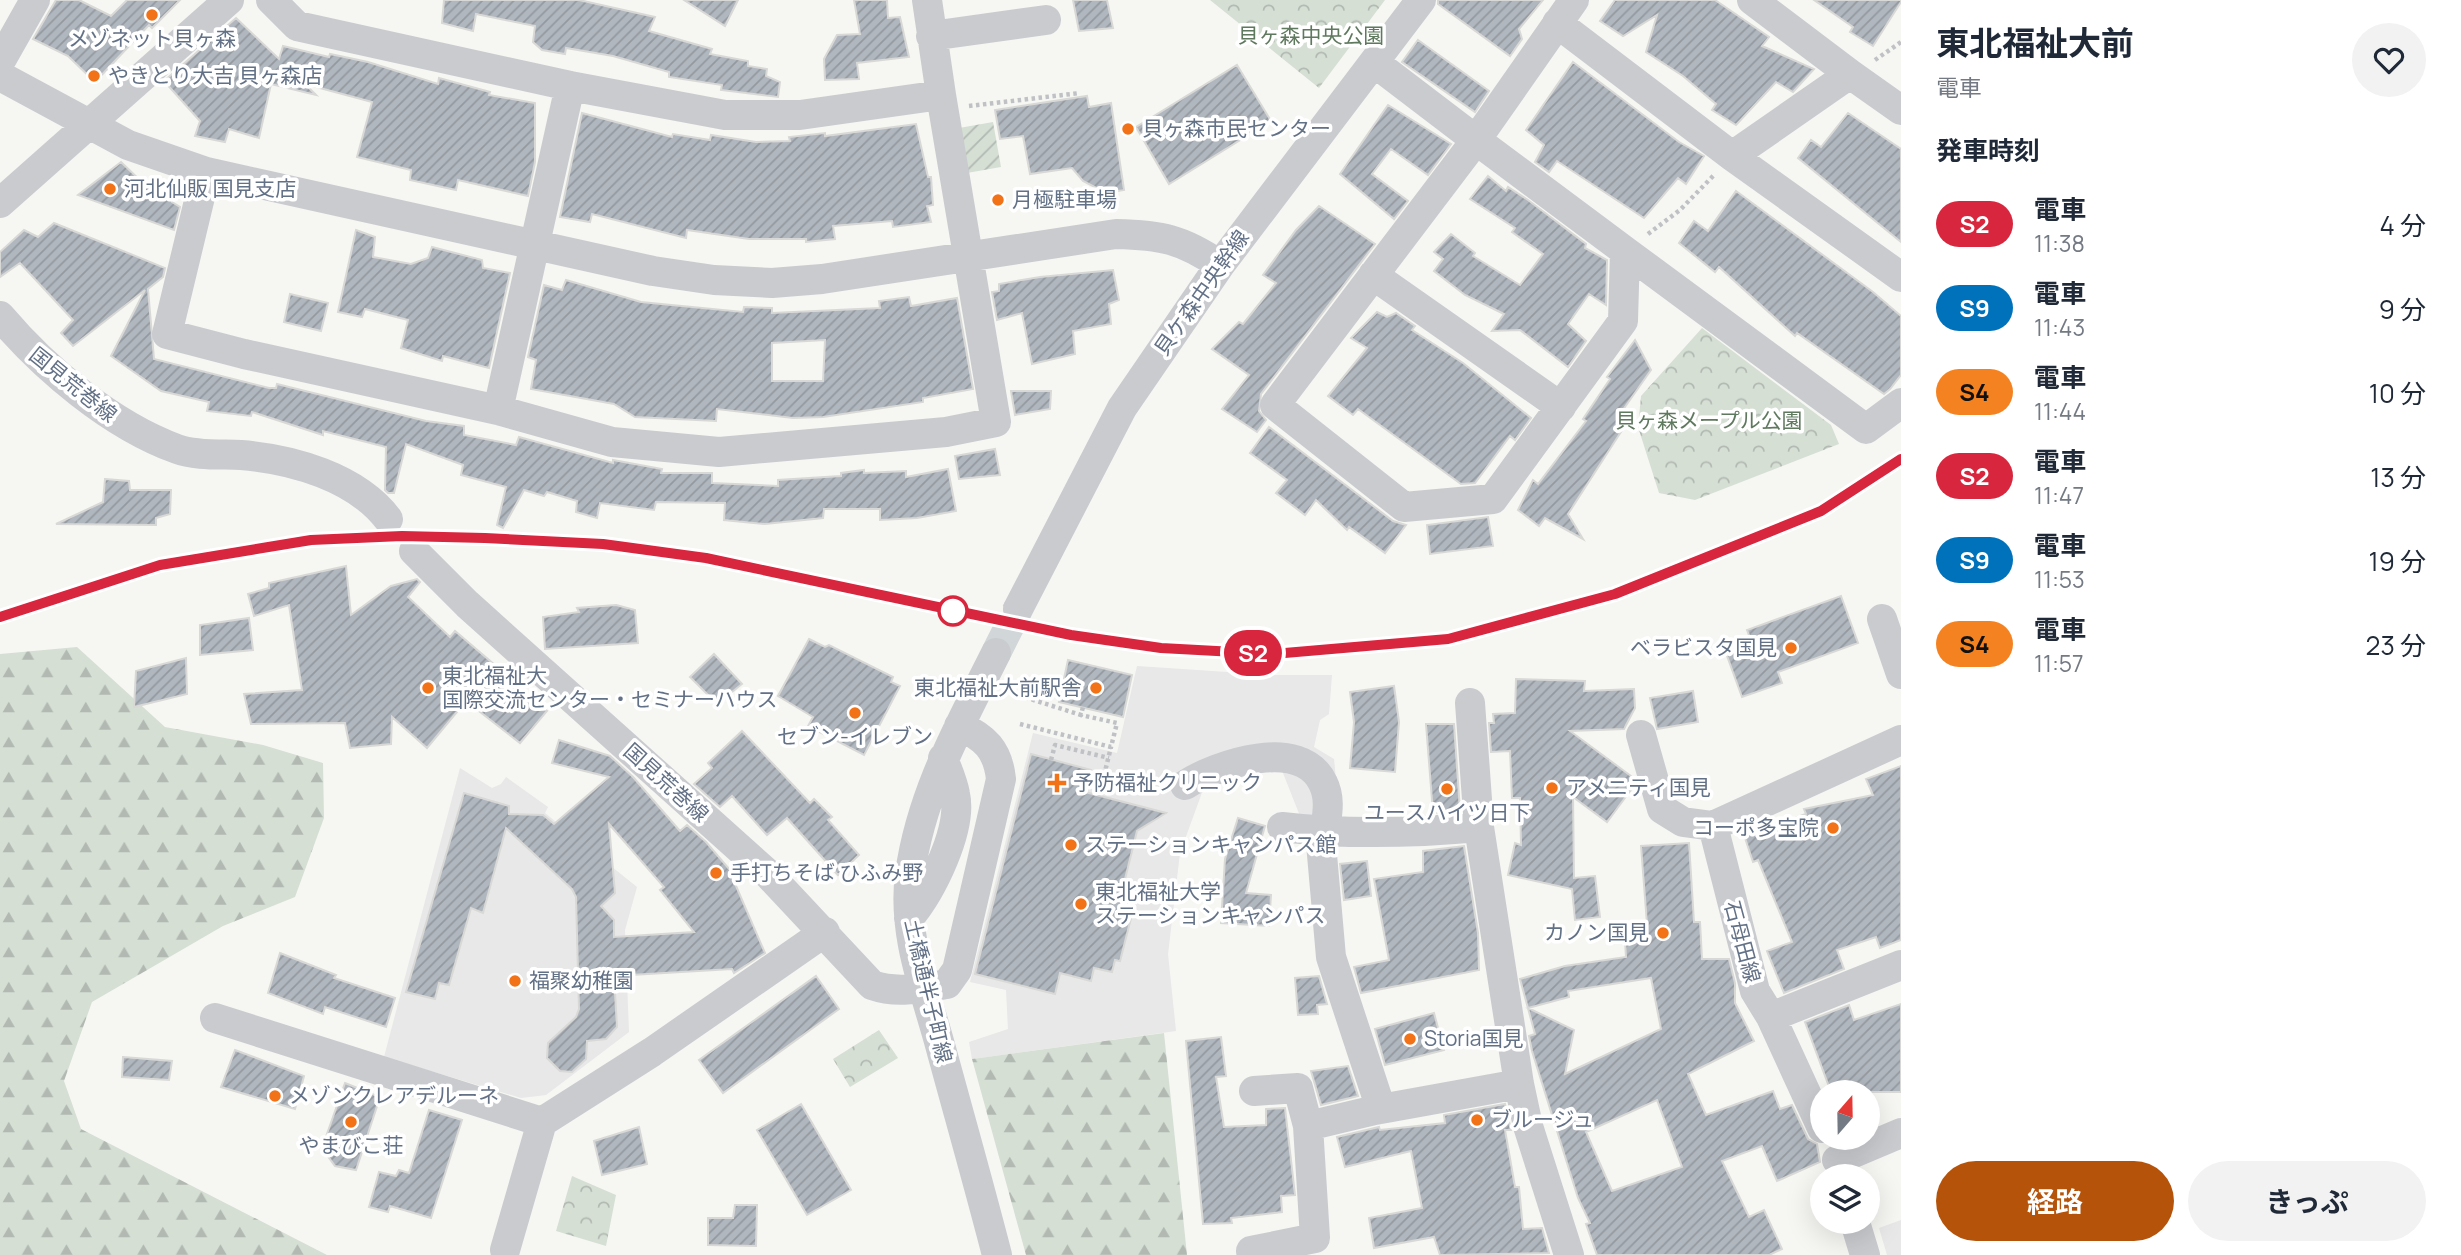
<!DOCTYPE html>
<html lang="ja">
<meta charset="utf-8">
<style>
:root{--surface:#fff;--page:#f2f2f3;--text:#1f2937;--muted:#747a83;--accent:#b45309}
body{margin:0;font-family:Manrope,"Noto Sans JP",sans-serif;background:var(--page);color:var(--text);height:100vh;display:flex;flex-direction:column;font-size:26px;white-space:nowrap}
*{box-sizing:border-box;margin:0}
p{font-size:23px;color:var(--muted)}
.icon{flex:none;width:38px;height:38px;fill:none;stroke:currentColor;stroke-width:2;stroke-linecap:round;stroke-linejoin:round}
.map{position:relative;flex:1;overflow:hidden}
.sheet{display:flex;flex-direction:column;background:var(--surface);width:560px}
.sheet>*{flex:none}
.badge{padding:0 14px;border-radius:23px;font-size:24px;line-height:46px}
.needle{width:46px;rotate:20deg}
.fabs{position:absolute;left:1810px;top:1080px;display:grid;gap:14px}
.fabs a{display:grid;place-items:center;width:70px;height:70px;border-radius:50%;background:var(--surface);box-shadow:0 7px 28px #0002;font-size:35px}
.map>.badge{position:absolute;translate:-50% -50%;box-shadow:0 0 0 4px #fff}
h2{padding:0 35px;font-size:26px;line-height:63px}
.round{display:grid;place-items:center;flex:none;width:74px;height:74px;border-radius:37px;background:var(--page)}
.overview{display:flex;align-items:center;justify-content:space-between;height:119px;padding:0 35px}
h1{font-size:33px;font-weight:700;line-height:52px}
.cta{display:flex;gap:14px;margin-top:auto;padding:14px 35px}
.cta a{flex:1;height:80px;border-radius:42px;background:var(--accent);color:#fff;font-size:28px;font-weight:700;line-height:80px;text-align:center}
.cta a+a{background:var(--page);color:var(--text)}
ul{padding:0;list-style:none}
li{display:flex;align-items:center;gap:21px;height:84px;padding:0 35px}
li div{flex:1}
li b{display:block;font-size:26px}
li em{font-style:normal}
li .badge{min-width:77px;font-weight:700;text-align:center}
main{display:flex;flex:1;min-height:0}
.map>svg:first-child{display:block}
.built{fill:#e7e8e7}
.forest{fill:url(#forest-firs)}
.park{fill:url(#park-crowns)}
.garden{fill:url(#garden-furrows)}
.building{fill:url(#building-hatch);stroke:#d8d8d6;stroke-width:2;fill-rule:evenodd}
.lines{fill:none;stroke-linecap:round;stroke-linejoin:round}
.minor-tunnel{stroke:#d1d6d8;stroke-width:30;stroke-dasharray:30 15;stroke-linecap:butt}
.path{stroke:#bfc1c4;stroke-width:4.5;stroke-dasharray:3.5 3.5;stroke-linecap:butt}
.minor{stroke:#c9cbcf;stroke-width:30}
.rail-casing{stroke:#a8acb3;stroke-width:8}
.rail{stroke:#fff;stroke-width:5;stroke-dasharray:16;stroke-linecap:butt}
.line-casing{stroke:#fff;stroke-width:16}
.line{stroke:#d7263d;stroke-width:10}
.poi-dot{fill:#f27218;stroke:#fff;stroke-width:2.5}
.stop-dot{fill:#fff;stroke:#d7263d;stroke-width:3.5}
.labels{text-anchor:middle;stroke-width:7;stroke-linejoin:round;paint-order:stroke}
.park-label{font-size:21px;fill:#5f795f;stroke:#fff}
.poi-label{font-size:21px;fill:#637187;stroke:#fff;text-anchor:start}
.street-label{font-size:21px;fill:#637187;stroke:#fff}
</style>
<main>
<div class="map">
<svg width="1901" height="1255" viewBox="0 0 1901 1255">
<defs>
<pattern id="forest-firs" width="22" height="20" patternUnits="userSpaceOnUse" patternTransform="scale(1.75)"><rect width="22" height="20" fill="#d6dfd4"/><path d="M5 1l3.5 6h-7zM16 11l3.5 6h-7z" fill="#b1b9b2"/></pattern>
<pattern id="park-crowns" width="20" height="18" patternUnits="userSpaceOnUse" patternTransform="scale(1.75)"><rect width="20" height="18" fill="#d6dfd4"/><path d="M2 6a3 3 0 1 1 6 0M12 15a3 3 0 1 1 6 0" fill="none" stroke="#b1b9b2"/></pattern>
<pattern id="garden-furrows" width="10" height="10" patternUnits="userSpaceOnUse" patternTransform="scale(1.75)"><rect width="10" height="10" fill="#d6dfd4"/><path d="M-1 1l2-2M0 10L10 0M9 11l2-2" fill="none" stroke="#b1b9b2"/></pattern>
<pattern id="building-hatch" width="6" height="6" patternUnits="userSpaceOnUse" patternTransform="scale(1.75)"><rect width="6" height="6" fill="#b1b7be"/><path d="M-1 1l2-2M0 6l6-6M5 7l2-2" fill="none" stroke="#9499a0"/></pattern>
</defs>
<rect width="100%" height="100%" fill="#f6f7f3"/>
<path class="built" d="M1137,666L1272,675H1332L1329,714L1320,720L1314,747L1334,759L1340,819L1300,816L1281,768L1208,776L1180,853L1168,954L1176,1031L972,1059L969,1042L1008,1029L1006,990L970,982L1033,733L1117,753Z
M460,768L492,788L501,784L506,777L548,807L545,813L637,887L625,930L629,1032L546,1095L521,1098L384,1057Z
M1901,1220V1255H1887L1879,1228Z"/>
<path class="forest" d="M77,647L165,727L263,745L323,763L324,818L295,897L223,926L92,1002L64,1081L81,1129L327,1255H0V654Z
M1164,1033L1187,1255H1026L972,1059Z"/>
<path class="park" d="M1210,0H1385L1319,88Z
M1702,328L1831,425L1839,444L1695,500L1659,493L1638,427L1641,396Z
M879,1030L898,1058L850,1087L833,1059Z
M572,1176L616,1195L606,1246L556,1231Z"/>
<path class="garden" d="M993,122L1001,167L967,173L959,128Z"/>
<path class="building" d="M56,0H79L111,16L127,0H180L152,28L149,25L95,82L68,56L33,39Z
M444,0H579L655,17L649,31L712,49L710,54L748,61V66L767,69L766,76L780,82L778,97L721,90L722,85L669,77V72L613,56L566,48L565,54L542,50L533,42L535,26L476,14L473,31L442,23Z
M684,0H738L725,26Z
M854,0H887L888,18L900,17L909,57L857,63L859,79L825,80L824,59L837,35L860,34Z
M1073,0H1107L1113,28L1079,31Z
M1438,0H1543L1519,29L1522,39L1510,56L1438,4Z
M1615,0H1715L1769,37L1762,46L1814,69L1793,92L1776,82L1736,125L1712,110L1716,104L1683,76L1646,52L1657,15L1623,36L1600,21Z
M1814,0H1901V2L1873,46L1850,32L1853,27Z
M236,18L279,59L283,46L329,57L330,54L368,62L438,84L439,78L490,92L489,95L535,103V162L528,196L458,180L456,190L410,180L411,170L357,157L372,102L305,84L316,95L271,84L259,138L229,129L225,142L195,136L200,121L164,81Z
M1418,40L1489,91L1475,112L1402,62Z
M1573,62L1679,142L1704,156L1686,184L1678,178L1644,218L1557,161L1549,172L1535,162L1544,145L1526,130Z
M1237,65L1271,121L1169,184L1136,127Z
M1087,96L1089,107L1111,103L1124,190L1106,193L1083,181L1072,168L1030,174L1023,136L1000,139L995,110Z
M1388,105L1451,144L1428,175L1391,149L1372,174L1408,201L1394,219L1340,174Z
M582,113L672,137L673,134L710,140L711,135L756,142L790,141L789,137L825,133V136L916,124L928,177H931L933,205L927,206L931,222L893,227L892,221L833,226L835,239L806,242V239H749L687,230L686,238L592,214L590,222L560,217Z
M1848,113L1901,149V242L1798,158L1811,140L1821,147Z
M121,162L146,186L173,197L172,202L180,207L174,230L78,195Z
M1488,176L1506,191L1508,187L1528,200L1586,244L1585,248L1607,260L1606,305L1589,294L1568,324L1586,341L1568,367L1520,330L1492,331L1504,314L1465,295L1434,271L1443,259L1434,252L1451,234L1475,253L1473,256L1520,285L1543,254L1512,232L1515,228L1470,199Z
M1736,191L1873,292L1901,316V375L1890,389L1884,394L1797,333L1795,336L1719,267L1715,272L1679,243L1694,221L1708,231Z
M1319,206L1375,244L1261,394L1259,411L1266,420L1257,432L1222,409L1249,375L1212,349L1239,322L1243,324L1276,283L1263,275L1296,230Z
M54,223L165,268L163,277L148,289L154,359L269,388H276L277,384L426,421L464,426V435L516,445L519,437L613,463V460L662,469L661,473H712V483L778,486V480L841,476V473L864,470V473L906,471V477L948,469L956,511L917,518L880,520V509H824L823,518L765,524L724,520L725,503L656,502L654,510L600,503L597,518L576,512L577,501L547,492L544,496L524,490L503,528L497,525L506,487L461,475L463,465L406,444L394,493H388L385,490L386,447L323,431V435L252,412L251,416L207,411L209,402L161,391L111,356L145,290L73,346L61,333L73,320L20,263L0,277V252L24,230L38,237Z
M356,230L375,237L373,257L411,264L428,258L432,247L482,260L483,268L510,273L489,368L443,356L442,361L401,348L408,320L365,309L362,317L338,312Z
M1113,270L1119,300L1109,304L1111,324L1073,331L1075,354L1032,364L1022,313L997,320L992,292L999,291V284L1040,277Z
M566,280L641,302L743,312L744,307L772,308V313L880,308L879,301L909,297L911,306L957,298L973,389L923,398V402L823,417L793,418L717,409L716,421L635,417L614,404L531,389L536,360L528,357L544,285L562,290ZM825,340L823,381H772V343Z
M290,294L328,303L321,331L284,322Z
M1377,312L1387,317L1396,313L1415,326L1412,330L1463,363L1531,418L1515,440L1510,436L1475,483L1461,484L1358,409L1353,415L1328,396L1367,348L1351,338Z
M1635,340L1651,370L1620,414L1628,421L1568,514L1583,539L1545,518L1539,526L1518,510L1533,480L1538,484L1586,421L1583,419L1610,379L1607,377Z
M1011,391H1051L1050,409L1015,415Z
M1269,427L1393,521L1406,525L1385,553L1349,527L1347,530L1316,500L1305,515L1276,493L1287,480L1250,453Z
M995,449L1000,475L959,479L955,456Z
M105,479L129,481L130,490H171L170,514L156,518V525L56,524L103,502Z
M1488,517L1493,546L1430,554L1427,525Z
M346,566L351,615L391,586L417,579L420,582L408,597L450,637L455,631L496,666L493,670L547,711L520,743L466,701L427,748L392,717L391,744L350,748L345,723L251,724L244,694L302,690L289,605L254,616L248,594L269,588V583Z
M1841,596L1858,643L1778,672L1782,683L1742,697L1726,653L1752,643L1747,630Z
M616,605L635,610L638,643L545,649L543,617L579,612L577,608Z
M249,618L253,650L200,655V625Z
M809,639L825,647L829,645L893,677L891,682L900,686L864,755L808,726L813,717L778,696Z
M714,654L742,684L717,704L690,677Z
M186,658L187,694L134,707L136,671Z
M1068,660L1132,675L1123,717L1059,702Z
M1516,679L1585,681L1584,691L1634,689L1635,708L1624,729L1570,731L1635,779L1636,783L1607,822L1573,797L1574,878L1595,876L1600,917L1575,920L1572,889L1508,875L1515,843L1521,845L1520,798H1512L1510,751L1491,752L1489,723H1494L1493,714L1515,713Z
M1394,686L1399,722L1395,772L1350,768L1354,722L1350,692Z
M1693,691L1698,722L1657,729L1650,698Z
M1426,724H1454L1460,811L1433,813Z
M742,731L810,803L814,799L832,817L828,820L859,855L838,875L787,818L767,835L732,796L720,807L694,784L712,768L708,763Z
M559,740L610,756L633,777L680,831L687,825L706,842L736,877L733,879L765,953L734,973L732,969L614,976L617,1027L606,1039L587,1041L586,1059L572,1072L560,1071L547,1058L548,1043L576,1017L579,1009L576,897L572,889L506,828L483,913L471,908L449,985L439,983L435,999L406,992L464,793L509,806V814L543,815L554,824L609,777L552,763ZM609,824L664,887L660,890L694,932L614,937V920L601,906L615,893Z
M1031,754L1091,770L1085,792L1166,813L1137,831L1124,883L1139,887L1120,961L1115,960L1112,972L1094,968L1091,981L1060,973L1055,994L975,974Z
M1901,766V940L1880,948L1876,937L1837,950L1844,969L1784,993L1767,951L1792,942L1758,860L1753,862L1744,835L1806,814L1804,809L1873,795L1866,779Z
M1238,818L1265,826L1246,893L1271,895L1269,926L1221,923L1225,859Z
M1689,843L1694,922H1700L1702,959H1729L1735,983V1003L1754,1041L1688,1074L1706,1115L1773,1091L1780,1109L1792,1105L1808,1139L1817,1144L1820,1162L1777,1181L1762,1146L1722,1161L1749,1217L1764,1210L1782,1249L1769,1255H1597L1586,1224L1590,1223L1578,1198L1532,1051L1529,1036L1535,1034L1520,979L1565,966L1626,957L1624,926L1647,924L1641,846ZM1651,978L1661,1029L1565,1074L1574,1030L1528,1008L1569,997L1568,991ZM1657,1100L1682,1167L1612,1191L1586,1132Z
M1464,846L1478,933L1479,970L1361,993L1354,967L1389,960L1374,879L1423,872V851Z
M1367,861L1371,896L1344,900L1340,864Z
M280,953L336,975L334,978L395,998L386,1027L325,1007L323,1014L268,993Z
M816,976L839,1009L723,1093L699,1060Z
M1319,976L1327,1004L1317,1005L1318,1014L1298,1015L1295,978Z
M1901,1004V1092H1831L1805,1022L1849,1005L1854,1020Z
M1434,1013L1444,1050L1385,1065L1375,1029Z
M1221,1037L1226,1076L1216,1077L1224,1127L1266,1125V1109L1285,1108L1295,1195L1281,1196L1282,1212L1231,1218L1232,1223L1203,1224L1186,1041Z
M235,1050L304,1076L295,1109L221,1087Z
M123,1057L172,1061L169,1080L122,1077Z
M1348,1066L1358,1096L1321,1105L1311,1071Z
M345,1083L380,1097L356,1170L335,1166L322,1148Z
M801,1104L851,1190L807,1215L757,1130Z
M1505,1104L1511,1130H1505L1515,1187H1519L1523,1229L1542,1228L1549,1253L1440,1255L1434,1237L1374,1248L1369,1218L1422,1208L1411,1151L1345,1167L1337,1137L1379,1127L1380,1130L1445,1123L1444,1115Z
M429,1110L462,1120L431,1218L390,1206L388,1212L369,1207L379,1172L396,1176L399,1170L409,1173Z
M639,1127L647,1164L602,1175L594,1141Z
M735,1205H757L756,1246L708,1245V1218H733Z"/>
<g class="lines">
<path class="minor-tunnel" d="M996,653L1018,609"/>
<path class="path" d="M1875,60L1901,42
M969,106L1080,93
M1648,234L1680,210L1715,174
M1005,691L1081,715L1083,707
M1020,724L1111,747L1117,723L1081,715
M1051,760L1055,745L1109,758
M1099,796L1111,747"/>
<path class="minor" d="M927,0L941,95
M1557,23L1732,156L1850,74L1752,0
M931,36L1046,20
M0,62L35,0
M1375,63L1476,140L1574,0
M1850,74L1901,110
M0,76L128,145L206,172L653,271L714,280L772,283L822,279L1116,234C1161,235 1182,239 1220,265
M1476,140L1625,251L1623,321L1493,499L1404,507L1275,405Z
M1732,156L1901,277
M206,172L167,334L244,354L498,410L612,442L719,452L946,432L996,422L941,95L800,115H725L570,86L297,26L271,0
M0,203L229,0
M1625,251L1866,429L1901,403
M1373,275L1561,407
M0,316C45,369 111,425 177,449C196,456 221,454 241,455C292,459 356,477 388,519
M498,410L570,86
M414,551L467,604L768,874L872,985C898,994 921,988 947,984L957,970L1001,779C998,750 985,737 959,726
M1018,609L1122,408L1220,265L1421,0
M1882,619L1901,674
M996,653C960,725 921,793 910,874C902,933 925,990 940,1045C959,1115 979,1185 997,1255
M1470,703L1479,827L1519,1084L1528,1126L1569,1255
M1641,735L1662,809L1683,822L1713,826L1901,740
M1185,785C1217,764 1301,736 1323,783C1331,799 1327,815 1325,832
M1713,826L1755,991L1771,1017L1822,1128
M1282,827C1348,835 1413,833 1479,827
M1320,832L1331,957L1381,1109
M909,918C931,892 963,829 955,794C953,782 947,769 943,758
M1771,1017L1901,965
M215,1018L542,1122
M1254,1091L1298,1088L1308,1126
M1837,1160L1901,1133
M1855,1222L1865,1255
M505,1250L542,1122L652,1052L825,932
M1251,1251L1315,1238L1308,1126L1375,1110L1519,1084"/>
<defs>
<path id="rail" d="M0,617L160,565L311,540L403,536L485,538L603,544L706,558L1071,635L1161,648L1273,654L1448,639L1615,594L1821,511L1901,459"/>
</defs>
<use href="#rail" class="rail-casing"/>
<use href="#rail" class="rail"/>
</g>
<g class="lines">
<defs>
<path id="line" d="M0,617L160,565L311,540L402,536L485,538L603,544L706,558L1071,635L1161,648L1273,654L1448,639L1615,594L1821,511L1901,459"/>
</defs>
<use href="#line" class="line-casing"/>
<use href="#line" class="line"/>
</g>
<g class="poi-dot">
<circle cx="152" cy="15" r="7"/>
<circle cx="94" cy="76" r="7"/>
<circle cx="1128" cy="129" r="7"/>
<circle cx="110" cy="189" r="7"/>
<circle cx="998" cy="200" r="7"/>
<circle cx="1791" cy="648" r="7"/>
<circle cx="428" cy="688" r="7"/>
<circle cx="1096" cy="688" r="7"/>
<circle cx="855" cy="713" r="7"/>
<path d="M1053.5 772.5h7v7h7v7h-7v7h-7v-7h-7v-7h7z"/>
<circle cx="1552" cy="788" r="7"/>
<circle cx="1447" cy="789" r="7"/>
<circle cx="1833" cy="828" r="7"/>
<circle cx="1071" cy="845" r="7"/>
<circle cx="716" cy="873" r="7"/>
<circle cx="1081" cy="904" r="7"/>
<circle cx="1663" cy="933" r="7"/>
<circle cx="515" cy="981" r="7"/>
<circle cx="1410" cy="1039" r="7"/>
<circle cx="275" cy="1096" r="7"/>
<circle cx="1477" cy="1120" r="7"/>
<circle cx="351" cy="1122" r="7"/>
</g>
<circle class="stop-dot" cx="953" cy="611" r="14"/>
<g class="labels">
<g class="park-label">
<text x="1311" y="43">貝ヶ森中央公園</text>
<text x="1709" y="428">貝ヶ森メープル公園</text>
</g>
<g class="poi-label">
<text x="152" y="46" text-anchor="middle">メゾネット貝ヶ森</text>
<text x="108" y="83">やきとり大吉 貝ヶ森店</text>
<text x="1142" y="136">貝ヶ森市民センター</text>
<text x="124" y="196">河北仙販 国見支店</text>
<text x="1012" y="207">月極駐車場</text>
<text x="1777" y="655" text-anchor="end">ベラビスタ国見</text>
<text x="442" y="683">東北福祉大<tspan x="442" dy="24">国際交流センター・セミナーハウス</tspan></text>
<text x="1082" y="695" text-anchor="end">東北福祉大前駅舎</text>
<text x="855" y="744" text-anchor="middle">セブン-イレブン</text>
<text x="1073" y="790">予防福祉クリニック</text>
<text x="1566" y="795">アメニティ国見</text>
<text x="1447" y="820" text-anchor="middle">ユースハイツ日下</text>
<text x="1819" y="835" text-anchor="end">コーポ多宝院</text>
<text x="1085" y="852">ステーションキャンパス館</text>
<text x="730" y="880">手打ちそば ひふみ野</text>
<text x="1095" y="899">東北福祉大学<tspan x="1095" dy="24">ステーションキャンパス</tspan></text>
<text x="1649" y="940" text-anchor="end">カノン国見</text>
<text x="529" y="988">福聚幼稚園</text>
<text x="1424" y="1046">Storia国見</text>
<text x="289" y="1103">メゾンクレアデルーネ</text>
<text x="1491" y="1127">ブルージュ</text>
<text x="351" y="1153" text-anchor="middle">やまびこ荘</text>
</g>
<g class="street-label">
<text transform="translate(1202 293) rotate(-55)" y="7">貝ケ森中央幹線</text>
<text transform="translate(73 385) rotate(39)" y="7">国見荒巻線</text>
<text transform="translate(666 783) rotate(42)" y="7">国見荒巻線</text>
<text transform="translate(1742 942) rotate(75)" y="7">石母田線</text>
<text transform="translate(928 991) rotate(77)" y="7">土橋通半子町線</text>
</g>
</g>
</svg>
<div class="fabs">
<a><svg class="needle" viewBox="-14 -14 28 28"><path d="M0-13l5 13h-10z" fill="#e53935"/><path d="M0 13l5-13h-10z" fill="#747a83"/></svg></a>
<a><svg class="icon" aria-label="layers" viewBox="0 0 24 24"><path d="M12 4l9 5-9 5-9-5zM3 14l9 5 9-5"/></svg></a>
</div>
<b class="badge" style="left:1253px;top:653px;background:#d7263d;color:#fff">S2</b>
</div>
<section class="sheet">
<div class="overview"><div><h1>東北福祉大前</h1><p>電車</p></div><a class="round"><svg class="icon" aria-label="heart" viewBox="0 0 24 24"><path d="M12 20l-8-8c-3-5 5-10 8-4 3-6 11-1 8 4z"/></svg></a></div>
<h2>発車時刻</h2>
<ul>
<li><span class="badge" style="background:#d7263d;color:#fff">S2</span><div><b>電車</b><p>11:38</p></div><em>4 分</em></li>
<li><span class="badge" style="background:#0072bc;color:#fff">S9</span><div><b>電車</b><p>11:43</p></div><em>9 分</em></li>
<li><span class="badge" style="background:#f58220;color:#111">S4</span><div><b>電車</b><p>11:44</p></div><em>10 分</em></li>
<li><span class="badge" style="background:#d7263d;color:#fff">S2</span><div><b>電車</b><p>11:47</p></div><em>13 分</em></li>
<li><span class="badge" style="background:#0072bc;color:#fff">S9</span><div><b>電車</b><p>11:53</p></div><em>19 分</em></li>
<li><span class="badge" style="background:#f58220;color:#111">S4</span><div><b>電車</b><p>11:57</p></div><em>23 分</em></li>
</ul>
<div class="cta"><a>経路</a><a>きっぷ</a></div>
</section>
</main>
